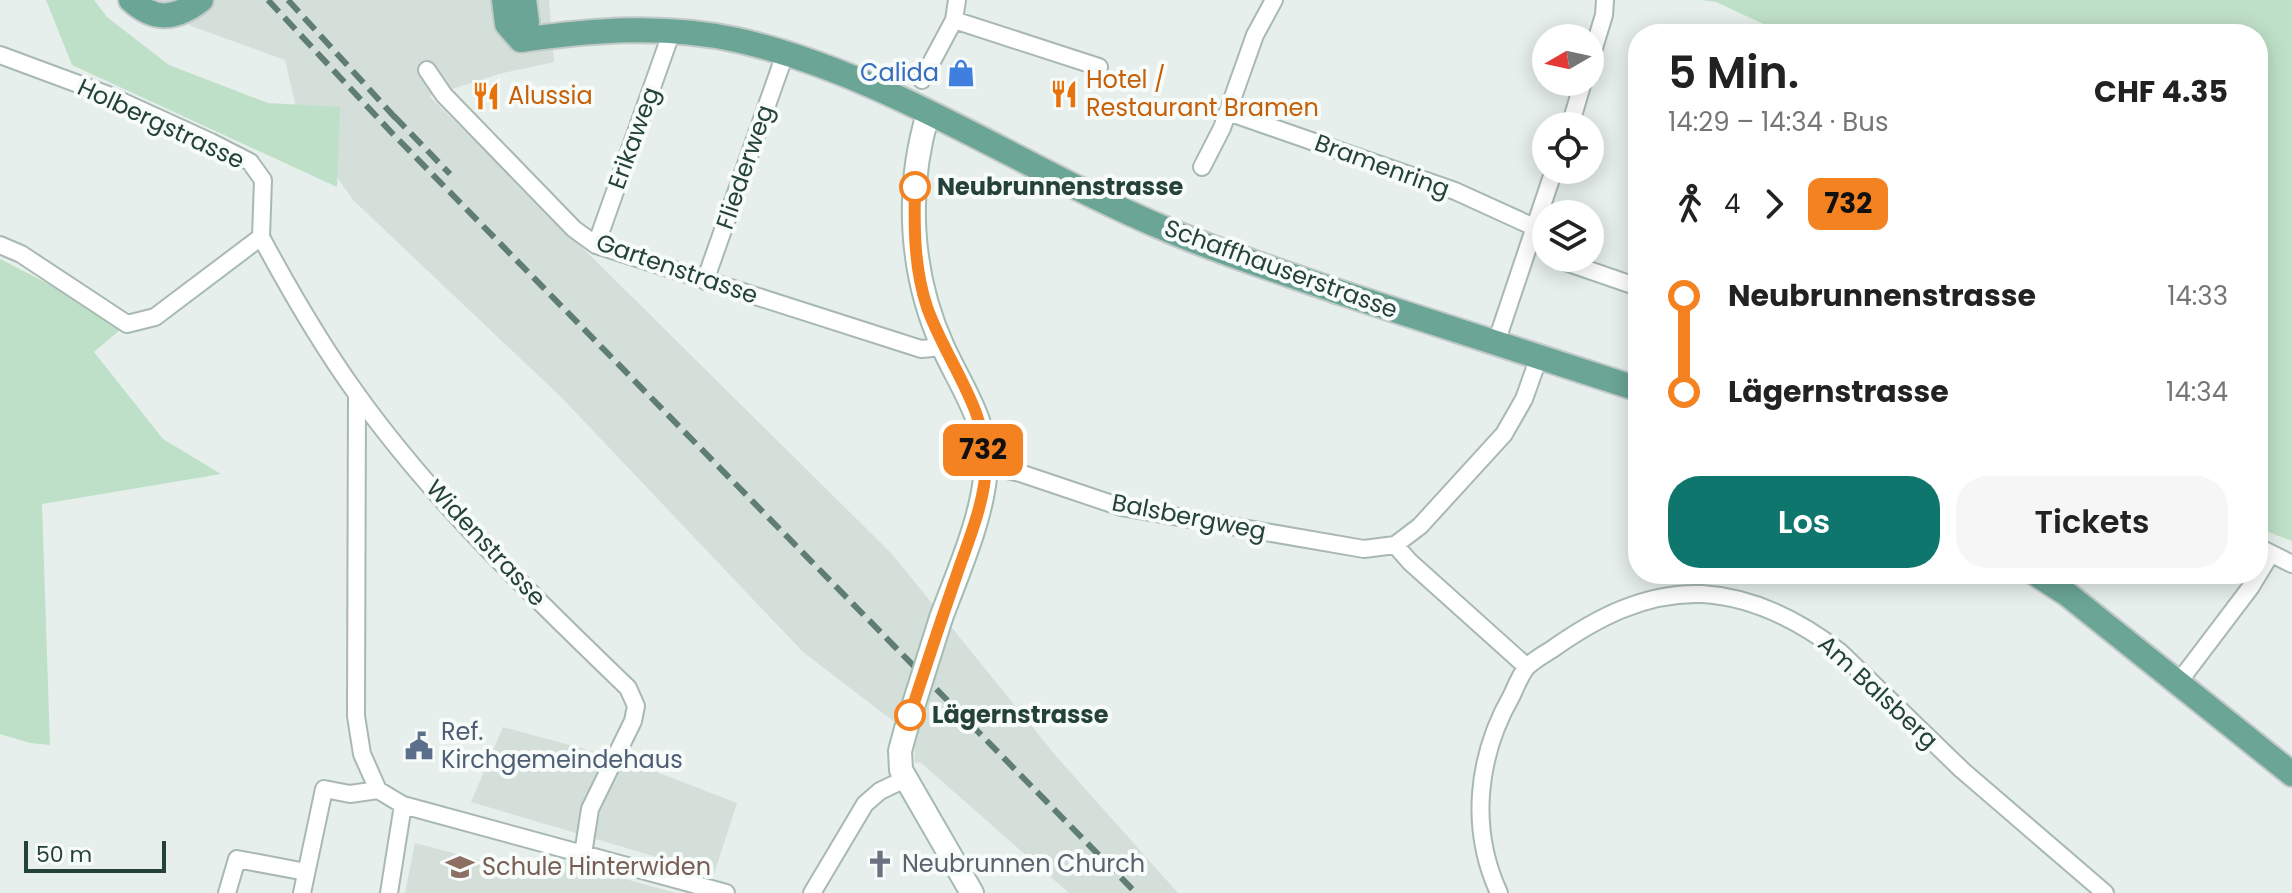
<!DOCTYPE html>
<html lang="de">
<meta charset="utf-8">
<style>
:root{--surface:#fff;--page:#f6f6f6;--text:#222;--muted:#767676;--accent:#0f766e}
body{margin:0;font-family:Poppins,sans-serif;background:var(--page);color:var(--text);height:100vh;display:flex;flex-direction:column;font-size:30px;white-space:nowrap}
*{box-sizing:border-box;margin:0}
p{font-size:26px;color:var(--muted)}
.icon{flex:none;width:44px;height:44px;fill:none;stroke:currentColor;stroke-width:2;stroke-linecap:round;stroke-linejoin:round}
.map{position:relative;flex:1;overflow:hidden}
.sheet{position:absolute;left:1628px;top:24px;width:640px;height:560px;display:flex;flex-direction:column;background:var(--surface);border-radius:32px;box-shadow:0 4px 20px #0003}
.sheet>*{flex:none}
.badge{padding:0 16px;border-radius:12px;font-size:28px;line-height:52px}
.needle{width:52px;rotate:261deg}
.controls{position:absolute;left:1532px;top:24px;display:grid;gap:16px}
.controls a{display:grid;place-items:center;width:72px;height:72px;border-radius:50%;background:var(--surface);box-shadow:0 4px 20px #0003;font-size:40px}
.scale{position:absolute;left:24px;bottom:20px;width:142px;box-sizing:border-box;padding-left:8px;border:4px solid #24423a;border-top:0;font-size:22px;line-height:28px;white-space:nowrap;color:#24423a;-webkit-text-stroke:6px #f7fbf9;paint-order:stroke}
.map>.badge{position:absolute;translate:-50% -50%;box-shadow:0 0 0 4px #fff}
.legs{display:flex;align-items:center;gap:12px;height:88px;padding:0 40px;font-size:26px}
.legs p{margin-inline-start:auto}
.head{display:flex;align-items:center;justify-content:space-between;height:136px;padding:0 40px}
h1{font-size:44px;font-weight:600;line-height:60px}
.primary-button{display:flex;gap:16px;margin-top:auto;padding:16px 40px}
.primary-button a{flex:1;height:92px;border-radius:32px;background:var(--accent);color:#fff;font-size:32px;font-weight:600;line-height:92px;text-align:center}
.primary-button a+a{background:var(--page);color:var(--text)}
ul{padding:0 40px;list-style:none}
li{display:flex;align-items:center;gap:28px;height:96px;font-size:30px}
li i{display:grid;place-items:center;width:12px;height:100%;margin:0 10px;background:currentColor}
li i::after{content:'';width:20px;height:20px;margin:-10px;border:6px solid;border-radius:50%;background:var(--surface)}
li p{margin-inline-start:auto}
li:first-child i{background:linear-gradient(#0000 50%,currentColor 0)}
li:last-child i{background:linear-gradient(currentColor 50%,#0000 0)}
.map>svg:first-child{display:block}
.built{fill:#d4dfda}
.green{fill:#bfe0c8}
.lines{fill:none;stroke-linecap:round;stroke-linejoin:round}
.street-casing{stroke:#a8b8b2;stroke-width:20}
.secondary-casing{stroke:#a4bbb3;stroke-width:26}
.primary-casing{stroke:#c2cac8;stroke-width:28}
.street{stroke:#fff;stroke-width:16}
.secondary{stroke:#fff;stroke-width:22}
.primary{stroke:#6aa596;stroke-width:24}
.rail{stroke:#5f7d75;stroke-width:6;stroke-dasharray:16 8;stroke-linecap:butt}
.secondary-bridge-casing{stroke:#a4bbb3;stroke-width:26;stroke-linecap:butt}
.secondary-bridge{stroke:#fff;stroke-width:22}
.line-1-casing{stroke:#fff;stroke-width:18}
.line-1{stroke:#f58220;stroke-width:12}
.stop-1-dot{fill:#fff;stroke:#f58220;stroke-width:4}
.labels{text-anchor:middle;stroke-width:8;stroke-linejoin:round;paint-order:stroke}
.shop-label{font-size:24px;fill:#366cbe;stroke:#f7fbf9;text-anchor:end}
.food-label{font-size:24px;fill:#c56008;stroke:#f7fbf9;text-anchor:start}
.street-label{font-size:24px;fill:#24423a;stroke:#f7fbf9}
.stop-label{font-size:24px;font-weight:bold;fill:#24423a;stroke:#f7fbf9;text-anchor:start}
.service-label{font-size:24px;fill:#4e5e75;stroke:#f7fbf9;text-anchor:start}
.worship-label{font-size:24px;fill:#5b616d;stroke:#f7fbf9;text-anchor:start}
.education-label{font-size:24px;fill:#785e54;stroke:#f7fbf9;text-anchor:start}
</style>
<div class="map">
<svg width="2292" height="893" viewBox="0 0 2292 893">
<rect width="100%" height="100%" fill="#e6efeb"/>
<path class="built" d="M159,0H549L554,62L503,73L429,96L892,554L1056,756L1178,893H1069L920,762L915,763L914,737L803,652L561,397L353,200L300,124L285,60L191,26Z
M503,727L628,761L737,803L714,874L471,802Z
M415,843L544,877L550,858L676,893H405Z"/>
<path class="green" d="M46,0H94L107,17L169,65L268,103L340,107L337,187L72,65Z
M1702,0H2292V541L2258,528V34H1785L1716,2Z
M0,259L127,324L94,352L163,439L221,474L42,504L50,745L30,743L0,734Z"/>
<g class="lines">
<defs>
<path id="street" d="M954,20L1099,67
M0,55L108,95L211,142L250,162L263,180L261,237
M1590,61L1604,15L1605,0
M427,70L444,95L574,229L596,245L921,349L943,347
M922,80L954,20L957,0
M1228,112L1455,191L1534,227
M1570,126L1583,82
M1202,167L1222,128L1255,35L1274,0
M261,237C290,291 320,343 356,393C434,502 532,595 628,688L636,706L633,721L590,809L583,854
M0,245L21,254L127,324L155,317L261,237
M596,245L672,31
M1554,258L1638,287
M705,281L785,54
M1496,343L1554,170
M357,394L356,716L362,754L378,790L403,805L726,893
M986,465L1020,473L1121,507L1364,549L1395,545L1420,526L1504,434L1524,399L1539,357
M1395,545L1410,562L1527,667
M2258,547L2292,564
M2178,683L2250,588L2270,555
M227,893L237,859L306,872
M302,893L324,789L350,794L378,790
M389,893L403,805
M812,893L865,804L880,791L905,779
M1499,893C1469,828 1477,756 1512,695C1516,686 1520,676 1526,668C1532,661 1543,655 1551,650C1596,618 1645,592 1702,594C1754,597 1800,621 1840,652L1962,770L2105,893"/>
<path id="secondary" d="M928,114C905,190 910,275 943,347C960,385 987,421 986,466C984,515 958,572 941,618
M906,729L900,751L901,770L972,893"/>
<path id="primary" d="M131,0C155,22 176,19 201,0
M504,0L507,24L521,40
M521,40C592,30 666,24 737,40C890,75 1024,170 1168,230C1224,254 1282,272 1339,292C1438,325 1538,357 1638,389
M521,40L527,22L524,0
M2036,574L2067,594L2292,774"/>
</defs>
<use href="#street" class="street-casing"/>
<use href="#secondary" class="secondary-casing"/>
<use href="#primary" class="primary-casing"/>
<use href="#street" class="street"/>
<use href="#secondary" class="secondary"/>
<use href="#primary" class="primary"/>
<path class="rail" d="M268,0L391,132L1136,893
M288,0L400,123
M394,116L450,174"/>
<defs>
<path id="secondary-bridge" d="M906,729L941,618"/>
</defs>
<use href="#secondary-bridge" class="secondary-bridge-casing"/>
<use href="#secondary-bridge" class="secondary-bridge"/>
</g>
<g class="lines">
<defs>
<path id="line-1" d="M910,715C925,669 940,623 956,577C968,541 985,503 986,465C987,409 945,359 927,307C914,268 914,227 915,187"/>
</defs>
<use href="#line-1" class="line-1-casing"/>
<use href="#line-1" class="line-1"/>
</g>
<defs>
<symbol id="shop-bare" viewBox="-9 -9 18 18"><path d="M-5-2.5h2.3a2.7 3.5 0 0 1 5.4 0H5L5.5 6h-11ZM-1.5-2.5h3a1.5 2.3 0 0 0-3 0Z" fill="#3f7fe0" stroke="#f7fbf9" stroke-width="2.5" paint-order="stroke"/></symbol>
<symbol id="restaurant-bare" viewBox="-9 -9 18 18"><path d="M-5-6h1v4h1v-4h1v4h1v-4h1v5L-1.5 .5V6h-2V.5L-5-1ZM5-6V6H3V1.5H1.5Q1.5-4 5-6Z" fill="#e8710a" stroke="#f7fbf9" stroke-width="2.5" paint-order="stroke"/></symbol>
<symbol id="civic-bare" viewBox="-9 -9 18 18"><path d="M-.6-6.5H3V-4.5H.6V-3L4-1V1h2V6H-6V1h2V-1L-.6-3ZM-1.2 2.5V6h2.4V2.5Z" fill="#5c6f8a" stroke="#f7fbf9" stroke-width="2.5" paint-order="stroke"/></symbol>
<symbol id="church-bare" viewBox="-9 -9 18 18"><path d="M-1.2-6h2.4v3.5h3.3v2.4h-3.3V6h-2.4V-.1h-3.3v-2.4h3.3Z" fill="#6b7280" stroke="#f7fbf9" stroke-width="2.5" paint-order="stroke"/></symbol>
<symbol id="school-bare" viewBox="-9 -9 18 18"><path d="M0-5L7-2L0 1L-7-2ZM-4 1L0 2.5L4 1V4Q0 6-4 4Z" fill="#8d6e63" stroke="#f7fbf9" stroke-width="2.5" paint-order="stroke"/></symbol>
</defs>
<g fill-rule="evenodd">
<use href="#shop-bare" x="941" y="53" width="40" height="40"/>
<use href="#restaurant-bare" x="1044" y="74" width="40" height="40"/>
<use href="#restaurant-bare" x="466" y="76" width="40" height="40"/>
<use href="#civic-bare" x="399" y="726" width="40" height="40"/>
<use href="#church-bare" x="860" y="844" width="40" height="40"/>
<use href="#school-bare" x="440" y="847" width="40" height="40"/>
</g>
<g class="stop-1-dot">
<circle cx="915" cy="187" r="14"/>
<circle cx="910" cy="715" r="14"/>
</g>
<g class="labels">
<g class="shop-label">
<text x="939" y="81">Calida</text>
</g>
<g class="food-label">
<text x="1086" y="88">Hotel /<tspan x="1086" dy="28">Restaurant Bramen</tspan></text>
<text x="508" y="104">Alussia</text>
</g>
<g class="street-label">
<text transform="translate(161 124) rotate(25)" y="8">Holbergstrasse</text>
<text transform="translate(634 138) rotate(-70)" y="8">Erikaweg</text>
<text transform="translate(1382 166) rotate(20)" y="8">Bramenring</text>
<text transform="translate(745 167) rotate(-71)" y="8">Fliederweg</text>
<text transform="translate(677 269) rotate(19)" y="8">Gartenstrasse</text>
<text transform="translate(1281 269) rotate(20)" y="8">Schaffhauserstrasse</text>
<text transform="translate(1189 517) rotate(11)" y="8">Balsbergweg</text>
<text transform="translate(486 543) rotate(47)" y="8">Widenstrasse</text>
<text transform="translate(1878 692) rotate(43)" y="8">Am Balsberg</text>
</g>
<g class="stop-label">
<text x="937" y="195">Neubrunnenstrasse</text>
<text x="932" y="723">Lägernstrasse</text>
</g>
<g class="service-label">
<text x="441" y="740">Ref.<tspan x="441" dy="28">Kirchgemeindehaus</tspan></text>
</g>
<g class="worship-label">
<text x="902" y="872">Neubrunnen Church</text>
</g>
<g class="education-label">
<text x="482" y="875">Schule Hinterwiden</text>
</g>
</g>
</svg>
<div class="controls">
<a><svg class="needle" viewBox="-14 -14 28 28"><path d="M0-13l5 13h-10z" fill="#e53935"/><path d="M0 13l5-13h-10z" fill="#767676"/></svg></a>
<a><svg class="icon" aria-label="locate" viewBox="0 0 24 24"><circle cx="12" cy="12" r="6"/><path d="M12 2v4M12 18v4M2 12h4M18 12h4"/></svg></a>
<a><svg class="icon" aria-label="layers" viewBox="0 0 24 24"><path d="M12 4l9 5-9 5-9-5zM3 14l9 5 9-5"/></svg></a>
</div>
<div class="scale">50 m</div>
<b class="badge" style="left:983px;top:450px;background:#f58220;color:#111">732</b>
<section class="sheet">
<div class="head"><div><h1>5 Min.</h1><p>14:29 – 14:34 · Bus</p></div><b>CHF 4.35</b></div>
<div class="legs"><svg class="icon" aria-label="walk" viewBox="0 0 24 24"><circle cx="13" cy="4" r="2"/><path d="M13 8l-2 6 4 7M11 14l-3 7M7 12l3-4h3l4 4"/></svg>4<svg class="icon" aria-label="forward" viewBox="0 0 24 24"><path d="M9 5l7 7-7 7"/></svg><b class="badge" style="background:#f58220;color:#111">732</b></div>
<ul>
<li><i style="color:#f58220"></i><b>Neubrunnenstrasse</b><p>14:33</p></li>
<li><i style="color:#f58220"></i><b>Lägernstrasse</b><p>14:34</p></li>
</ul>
<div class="primary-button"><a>Los</a><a>Tickets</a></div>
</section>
</div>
